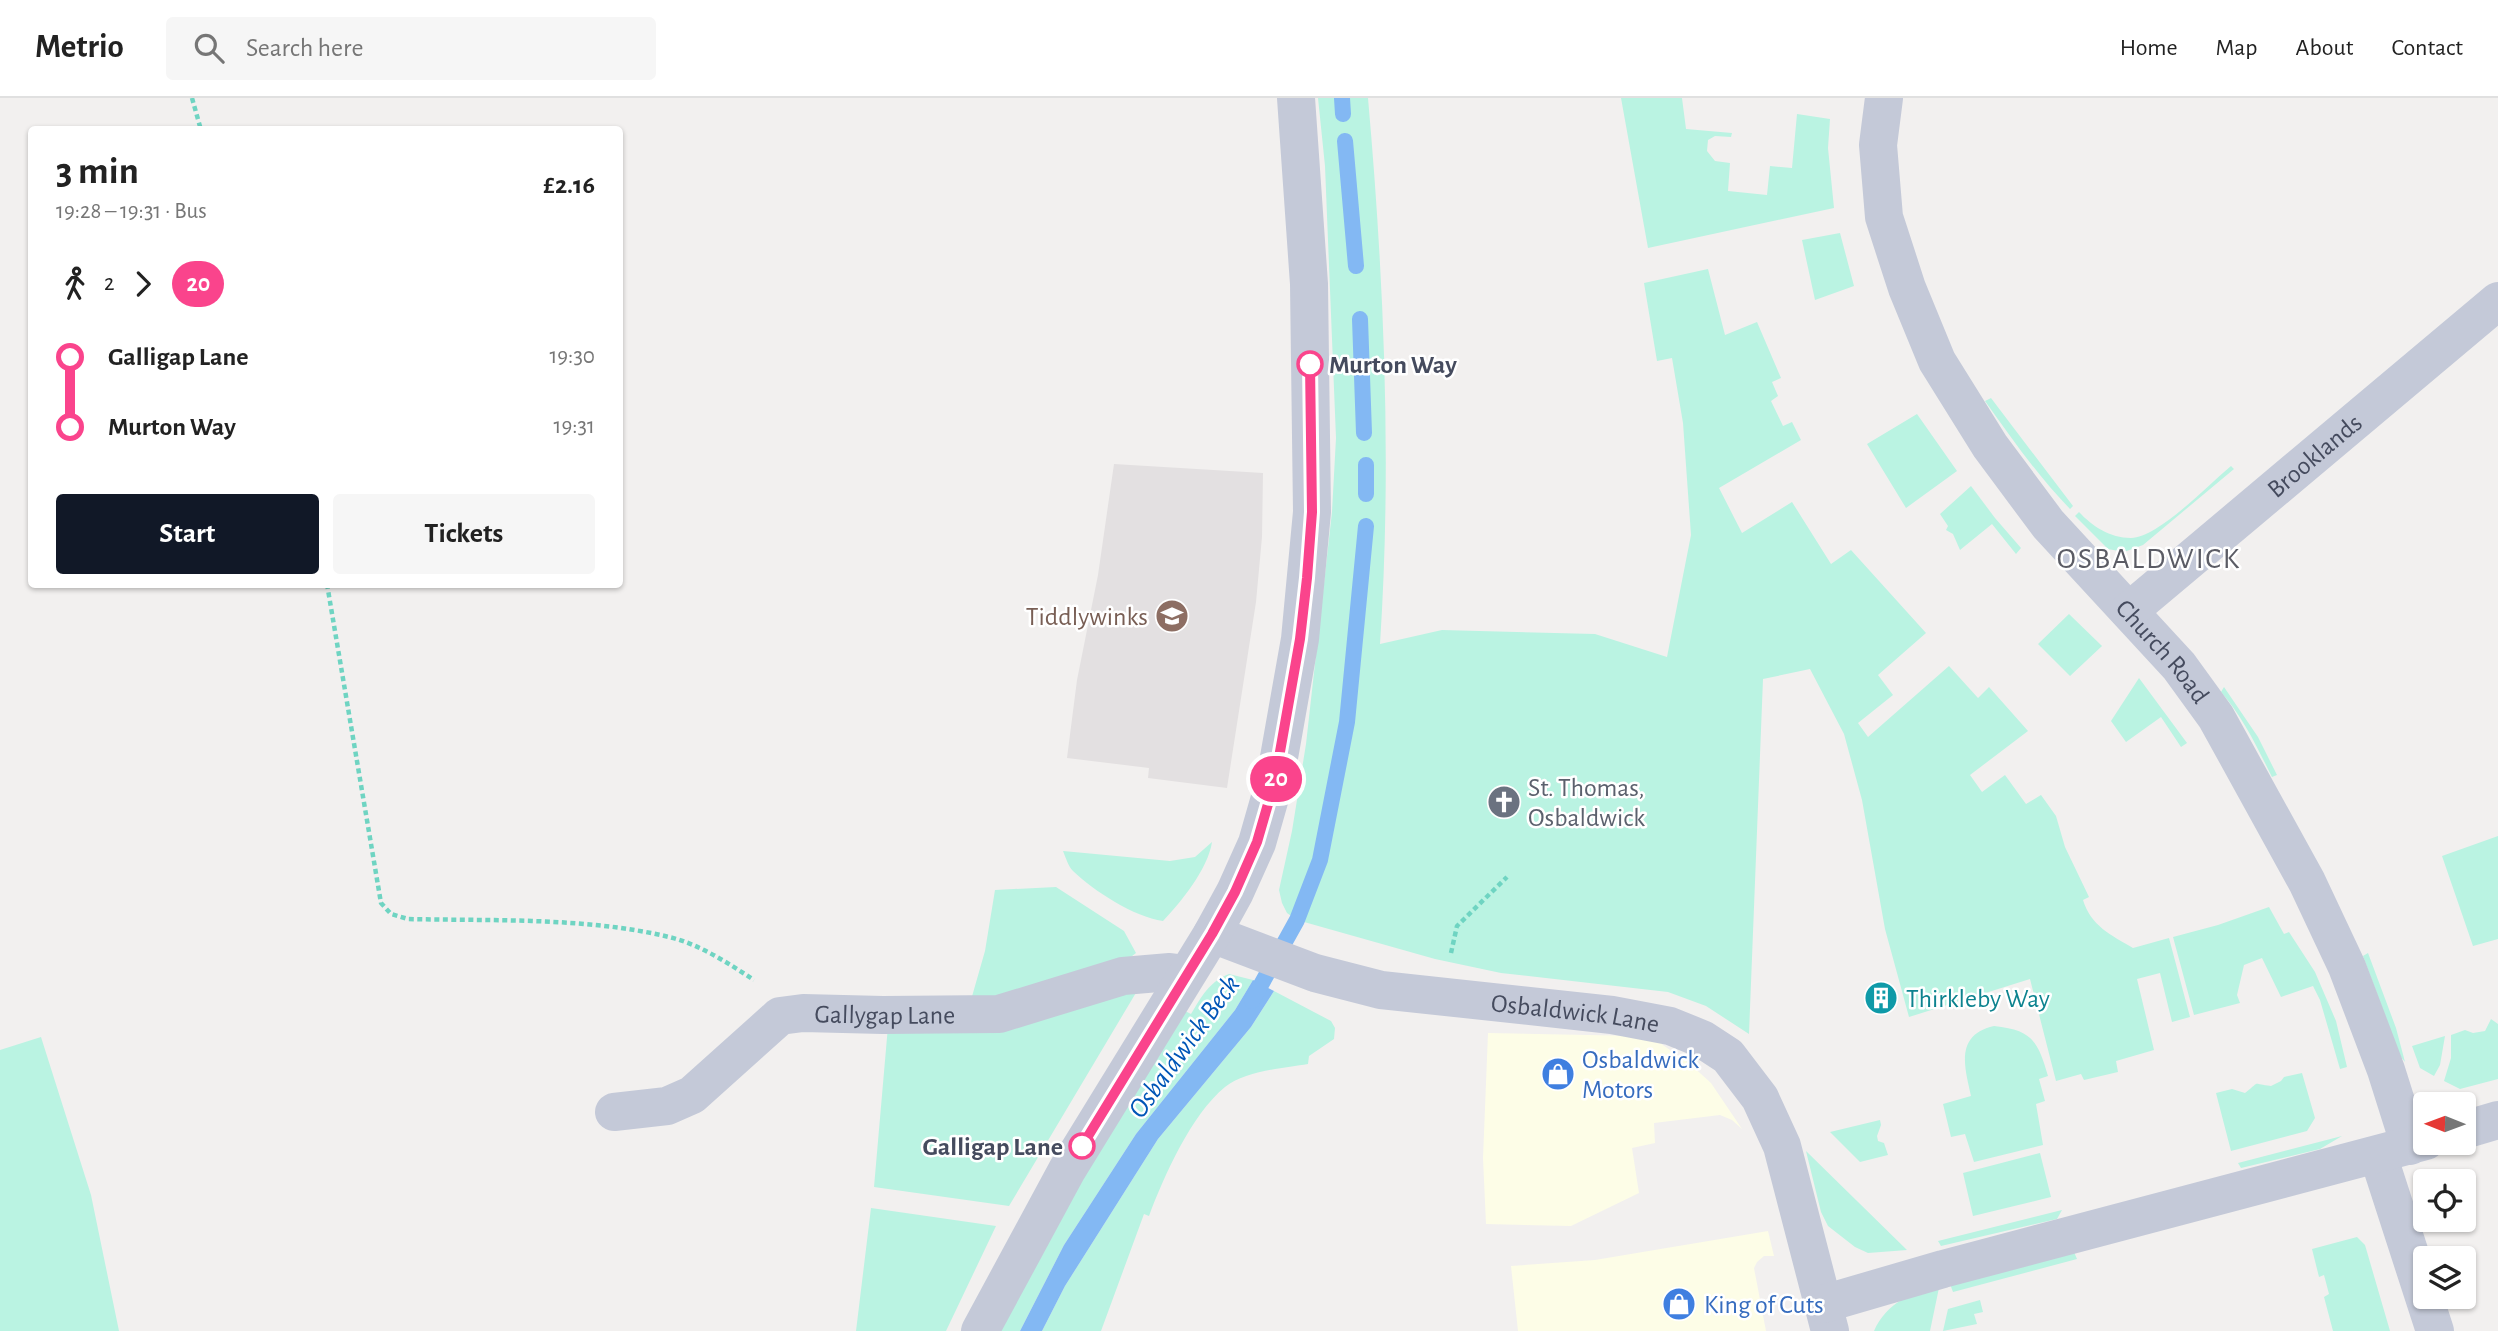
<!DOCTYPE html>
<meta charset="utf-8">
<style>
:root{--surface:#fff;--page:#f6f6f6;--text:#222;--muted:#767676;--line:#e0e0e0;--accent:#111827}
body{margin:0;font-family:"Alegreya Sans",sans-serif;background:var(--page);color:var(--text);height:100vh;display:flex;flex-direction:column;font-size:26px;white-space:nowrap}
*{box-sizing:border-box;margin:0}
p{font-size:23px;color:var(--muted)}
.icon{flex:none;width:38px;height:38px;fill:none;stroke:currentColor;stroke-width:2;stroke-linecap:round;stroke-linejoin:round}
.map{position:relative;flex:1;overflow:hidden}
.side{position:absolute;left:28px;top:28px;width:595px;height:462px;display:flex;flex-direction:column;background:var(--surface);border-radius:7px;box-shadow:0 2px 5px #0004}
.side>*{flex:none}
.badge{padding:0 14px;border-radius:23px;font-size:24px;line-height:46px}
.needle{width:46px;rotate:271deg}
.tools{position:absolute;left:2413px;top:994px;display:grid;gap:14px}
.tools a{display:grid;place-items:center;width:63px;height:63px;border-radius:7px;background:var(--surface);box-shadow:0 2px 5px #0004;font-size:35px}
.map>.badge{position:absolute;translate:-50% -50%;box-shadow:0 0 0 4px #fff}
.legs{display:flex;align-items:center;gap:10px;height:77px;padding:0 28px;font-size:23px}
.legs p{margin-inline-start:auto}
.overview{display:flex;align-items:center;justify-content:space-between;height:119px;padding:0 28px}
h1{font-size:38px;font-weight:700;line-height:52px}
.primary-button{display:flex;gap:14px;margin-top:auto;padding:14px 28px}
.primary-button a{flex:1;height:80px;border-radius:7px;background:var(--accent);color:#fff;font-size:28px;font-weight:700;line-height:80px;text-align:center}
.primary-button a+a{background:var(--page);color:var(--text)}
ul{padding:0 28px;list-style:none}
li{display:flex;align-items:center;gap:24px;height:70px;font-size:26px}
li i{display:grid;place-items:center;width:10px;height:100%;margin:0 9px;background:currentColor}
li i::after{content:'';width:18px;height:18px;margin:-9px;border:5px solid;border-radius:50%;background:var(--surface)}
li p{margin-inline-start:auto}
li:first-child i{background:linear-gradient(#0000 50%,currentColor 0)}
li:last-child i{background:linear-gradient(currentColor 50%,#0000 0)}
header{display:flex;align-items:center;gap:42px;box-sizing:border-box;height:98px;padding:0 35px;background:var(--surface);border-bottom:2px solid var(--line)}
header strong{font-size:33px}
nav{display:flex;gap:38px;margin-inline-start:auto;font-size:24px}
.search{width:490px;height:63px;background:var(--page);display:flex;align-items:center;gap:18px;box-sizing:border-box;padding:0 24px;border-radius:7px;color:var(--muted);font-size:26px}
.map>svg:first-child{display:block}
.commercial{fill:#fdfde7}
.education{fill:#e3e0e1}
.green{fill:#baf3e2}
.water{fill:#83b8f3}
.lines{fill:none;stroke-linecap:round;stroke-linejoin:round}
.stream{stroke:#83b8f3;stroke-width:16}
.path{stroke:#6fd4c2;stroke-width:4.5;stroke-dasharray:5 3.5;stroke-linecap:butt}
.minor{stroke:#c4c9d8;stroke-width:38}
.line-1-casing{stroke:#fff;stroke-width:16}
.line-1{stroke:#fa448c;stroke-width:10}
.stop-1-dot{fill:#fff;stroke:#fa448c;stroke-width:3.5}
.labels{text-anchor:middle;stroke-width:5;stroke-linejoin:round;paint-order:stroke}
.stop-label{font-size:26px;font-weight:bold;fill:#454b5e;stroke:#fff;text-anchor:start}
.street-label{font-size:26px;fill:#454b5e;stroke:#fff}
.education-label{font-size:26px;fill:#785e54;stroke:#fff;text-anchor:end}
.worship-label{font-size:26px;fill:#5b616d;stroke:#fff;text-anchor:start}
.culture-label{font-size:26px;fill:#0d838f;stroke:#fff;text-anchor:start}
.shop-label{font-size:26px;fill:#366cbe;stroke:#fff;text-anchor:start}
.water-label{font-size:28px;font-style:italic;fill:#0056b7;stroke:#fff}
.quarter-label{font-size:30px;letter-spacing:2px;fill:#5b5c65;stroke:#fff}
</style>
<header>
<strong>Metrio</strong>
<div class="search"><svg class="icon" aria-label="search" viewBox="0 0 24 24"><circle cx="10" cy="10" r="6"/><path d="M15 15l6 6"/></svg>Search here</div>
<nav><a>Home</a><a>Map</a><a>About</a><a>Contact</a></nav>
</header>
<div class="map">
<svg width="2498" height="1233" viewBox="0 0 2498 1233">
<rect width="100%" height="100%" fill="#f2f0ef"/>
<path class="commercial" d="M1488,935L1639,938L1660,945L1690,966L1711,985L1742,1031L1732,1022L1720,1017L1654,1025L1655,1045L1632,1050L1639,1095L1571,1128L1486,1126L1483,1060Z
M1768,1133L1774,1158H1764L1757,1164L1754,1170L1766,1233H1518L1511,1168L1595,1162Z"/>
<path class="education" d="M1114,366L1263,375L1262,439L1256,504L1227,690L1148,680L1149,670L1067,660L1077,582L1098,477Z"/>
<path class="green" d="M1318,0H1368C1384,181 1392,365 1380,546L1442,532L1595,536L1667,559L1691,437L1683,325L1672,260L1657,263L1644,185L1708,171L1725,237L1757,224L1781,280L1772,284L1778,298L1771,303L1783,328L1792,324L1801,342L1719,390L1742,435L1792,404L1831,466L1851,452L1926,535L1878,577L1893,597L1858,625L1868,639L1949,568L1978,600L1989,589L2028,633L1970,677L1982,694L2005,677L2026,706L2041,697L2056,718L2065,749L2089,799L2083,802C2091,828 2111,837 2133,850L2169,840L2190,919L2172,924L2160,875L2137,881L2154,952L2116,963L2118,974L2084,982L2081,976L2056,983L2030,881L1909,919L1885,831L1862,702L1844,636L1810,571L1763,581L1749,936L1706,908L1668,894L1501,875L1435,861L1297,822L1287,815L1282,805L1279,792L1292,733L1306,646L1332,414L1336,340L1325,68Z
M1621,0H1682L1686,31L1732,35L1731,39L1715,38L1708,42L1707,53L1715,63L1730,65L1728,93L1767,97L1770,68L1792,70L1797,16L1830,21L1828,50L1834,110L1648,150Z
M1840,135L1854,188L1815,202L1802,142Z
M1991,300L2073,408L2070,411C2038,378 2012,341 1985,303Z
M1917,316L1957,373L1906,410L1867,346Z
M2231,368L2234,371L2143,447L2124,454L2108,451L2075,418L2079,414C2092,428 2110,440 2131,440C2158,440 2209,386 2231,368Z
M1971,388L1995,420L2021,450L2016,456L1992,426L1960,452L1953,436L1946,432L1948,428L1940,416Z
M2069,516L2102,548L2070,578L2038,546Z
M2139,580L2187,645L2181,649L2161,619L2126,644L2111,623Z
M2224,589L2258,639L2277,677L2272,679C2257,649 2243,619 2221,594Z
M2498,738V841L2473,848L2442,758Z
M1212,744C1208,771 1181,804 1163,823C1134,819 1094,793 1073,773C1068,768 1066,760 1063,753L1170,763L1195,759Z
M1056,789L1124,833L1136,855L1123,865L1045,891L971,902L985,853L995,792Z
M2269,809L2284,836L2289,834L2315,874L2336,923L2347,969L2340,971L2320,902L2313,888L2281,899L2262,860L2244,867L2237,897L2240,905L2194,917L2173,839L2218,827Z
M2368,855L2396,930L2405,964L2400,958L2363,858Z
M1229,876L1253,882L1235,912L1136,1036L1064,1147L1020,1233H998L1040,1152L1183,912L1191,916C1202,898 1209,884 1229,876Z
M1137,893L1009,1108L874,1089L888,928Z
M1274,893L1331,923L1335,930L1334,941L1309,958L1308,966C1284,970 1245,973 1225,989C1191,1017 1164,1078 1149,1118L1144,1116L1101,1233H1042L1065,1188L1158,1041L1251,929Z
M2491,921L2498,926V981L2460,991L2444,983L2451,960V937L2465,932L2473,935L2485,933Z
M1994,928C2032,932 2038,943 2048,978L2039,981L2045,1003L2036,1006L2043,1047L1974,1064L1965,1036L1951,1039L1943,1006L1971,998C1965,970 1954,937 1994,928Z
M2445,938L2440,967L2434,978L2420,970L2412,948Z
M41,939L91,1097L119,1233H0V952Z
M2302,975L2315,1020L2307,1033L2231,1053L2216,995L2232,991L2245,995C2262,982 2250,986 2271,988L2281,983L2284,979Z
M1880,1022L1881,1027L1877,1038L1878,1043L1884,1045L1888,1057L1860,1064L1830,1034Z
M2342,1038L2320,1051L2241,1070L2238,1065Z
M1806,1053L1907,1152L1868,1155L1855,1149L1828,1128L1821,1114Z
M2040,1055L2051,1099L1973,1118L1963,1075Z
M871,1110L996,1128L946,1233H856Z
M2062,1112L2057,1121L1941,1148L1938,1143Z
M2357,1139L2365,1147L2390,1233H2333L2324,1199L2329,1196L2324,1177L2319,1179L2312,1151Z
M2074,1154L2077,1161L1953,1194L1950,1186Z
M1940,1185L1930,1233H1874C1887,1204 1912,1195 1940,1185Z
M1980,1202L1983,1214L1974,1216L1977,1226L1943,1233L1948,1211Z"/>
<path class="water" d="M1253,882L1274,893L1251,929L1158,1041L1065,1188L1042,1233H1020L1064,1147L1136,1036L1235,912Z"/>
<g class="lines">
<path class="stream" d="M1342,0L1343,16
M1345,43L1356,168
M1360,221L1364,335
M1366,367V396
M1252,903L1297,822L1320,762L1347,624L1366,428"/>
<path class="path" d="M192,0L201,32
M327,486L381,805L391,816L408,821C492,823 587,819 669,839C699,846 728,865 754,882
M1451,855L1457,828L1507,779"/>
<g class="minor">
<path id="s1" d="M1884,0L1878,47L1884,119L1907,190L1937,263L1990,348L2048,426L2179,568L2216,619L2307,784L2347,869L2386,972L2410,1048"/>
<path id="s2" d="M2129,513L2498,203"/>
<path id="s3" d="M1212,836L1315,875L1381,892L1612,917L1670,928L1702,941L1728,958L1760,1000L1782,1048L1830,1233"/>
<path id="s4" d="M614,1014L667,1008L692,997L780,918L803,915L883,917L999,916L1123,878L1170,874L1186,876"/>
<path d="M2464,1032L2498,1022"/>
<path d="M2378,1057L2435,1233"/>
<path d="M1823,1206L1943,1171L2426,1043"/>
<path d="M980,1233L1067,1072L1212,836L1235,794L1257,745L1275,682L1300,541L1312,414L1309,186L1296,0"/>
</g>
</g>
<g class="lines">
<defs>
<path id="line-1" d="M1082,1048L1212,836L1235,794L1257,744L1275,682L1300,541L1307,480L1312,414L1310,266"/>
</defs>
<use href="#line-1" class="line-1-casing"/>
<use href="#line-1" class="line-1"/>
</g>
<defs>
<symbol id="school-disc" viewBox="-11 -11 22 22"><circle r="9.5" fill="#8d6e63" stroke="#fff"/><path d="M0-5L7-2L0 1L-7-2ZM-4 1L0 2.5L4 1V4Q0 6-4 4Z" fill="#fff"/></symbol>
<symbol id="church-disc" viewBox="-11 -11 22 22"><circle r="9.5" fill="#6b7280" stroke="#fff"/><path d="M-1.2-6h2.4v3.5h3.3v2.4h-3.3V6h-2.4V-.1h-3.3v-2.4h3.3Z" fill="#fff"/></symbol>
<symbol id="building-disc" viewBox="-11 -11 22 22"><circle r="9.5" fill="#0f9aa8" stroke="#fff"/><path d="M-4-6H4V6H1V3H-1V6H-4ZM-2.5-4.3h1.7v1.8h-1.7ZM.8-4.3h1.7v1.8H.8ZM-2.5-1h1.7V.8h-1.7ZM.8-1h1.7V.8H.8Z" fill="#fff"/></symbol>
<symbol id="shop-disc" viewBox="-11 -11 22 22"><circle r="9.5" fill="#3f7fe0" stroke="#fff"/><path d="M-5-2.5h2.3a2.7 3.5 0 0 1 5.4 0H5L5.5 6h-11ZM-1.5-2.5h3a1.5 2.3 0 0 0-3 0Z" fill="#fff"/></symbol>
</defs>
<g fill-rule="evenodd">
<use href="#school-disc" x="1153" y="499" width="38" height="38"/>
<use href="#church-disc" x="1485" y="685" width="38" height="38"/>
<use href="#building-disc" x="1862" y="881" width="38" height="38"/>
<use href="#shop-disc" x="1539" y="957" width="38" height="38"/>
<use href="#shop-disc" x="1660" y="1187" width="38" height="38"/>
</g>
<g class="stop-1-dot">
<circle cx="1310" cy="266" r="12"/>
<circle cx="1082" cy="1048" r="12"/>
</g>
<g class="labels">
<g class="stop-label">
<text x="1329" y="275">Murton Way</text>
<text x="1063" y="1057" text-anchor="end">Galligap Lane</text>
</g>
<g class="street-label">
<text dy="9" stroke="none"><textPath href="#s2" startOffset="242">Brooklands</textPath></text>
<text dy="9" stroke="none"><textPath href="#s1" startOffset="642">Church Road</textPath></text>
<text dy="9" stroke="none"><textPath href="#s4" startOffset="304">Gallygap Lane</textPath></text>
<text dy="9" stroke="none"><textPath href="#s3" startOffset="374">Osbaldwick Lane</textPath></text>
</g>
<g class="education-label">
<text x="1148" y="527">Tiddlywinks</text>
</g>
<g class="worship-label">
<text x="1528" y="698">St. Thomas,<tspan x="1528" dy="30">Osbaldwick</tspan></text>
</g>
<g class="culture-label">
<text x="1906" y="909">Thirkleby Way</text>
</g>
<g class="shop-label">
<text x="1582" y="970">Osbaldwick<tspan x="1582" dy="30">Motors</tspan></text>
<text x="1704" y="1215">King of Cuts</text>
</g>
<g class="water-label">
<text transform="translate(1183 948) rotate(-54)" y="10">Osbaldwick Beck</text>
</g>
<g class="quarter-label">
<text x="2149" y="470">OSBALDWICK</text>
</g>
</g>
</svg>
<div class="tools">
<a><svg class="needle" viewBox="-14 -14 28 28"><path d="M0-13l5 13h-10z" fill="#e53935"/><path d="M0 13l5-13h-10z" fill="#767676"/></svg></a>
<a><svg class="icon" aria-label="locate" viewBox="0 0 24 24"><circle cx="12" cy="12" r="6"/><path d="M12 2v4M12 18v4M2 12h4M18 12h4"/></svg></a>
<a><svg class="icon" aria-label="layers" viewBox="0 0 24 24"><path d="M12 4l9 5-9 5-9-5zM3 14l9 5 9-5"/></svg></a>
</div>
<b class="badge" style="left:1276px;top:681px;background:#fa448c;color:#fff">20</b>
<section class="side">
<div class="overview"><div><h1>3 min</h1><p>19:28 – 19:31 · Bus</p></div><b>£2.16</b></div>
<div class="legs"><svg class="icon" aria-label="walk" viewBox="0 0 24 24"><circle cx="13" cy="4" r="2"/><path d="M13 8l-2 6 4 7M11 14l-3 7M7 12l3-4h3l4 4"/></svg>2<svg class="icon" aria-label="forward" viewBox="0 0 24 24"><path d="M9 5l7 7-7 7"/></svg><b class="badge" style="background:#fa448c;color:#fff">20</b></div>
<ul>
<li><i style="color:#fa448c"></i><b>Galligap Lane</b><p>19:30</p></li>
<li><i style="color:#fa448c"></i><b>Murton Way</b><p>19:31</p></li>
</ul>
<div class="primary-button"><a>Start</a><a>Tickets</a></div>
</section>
</div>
